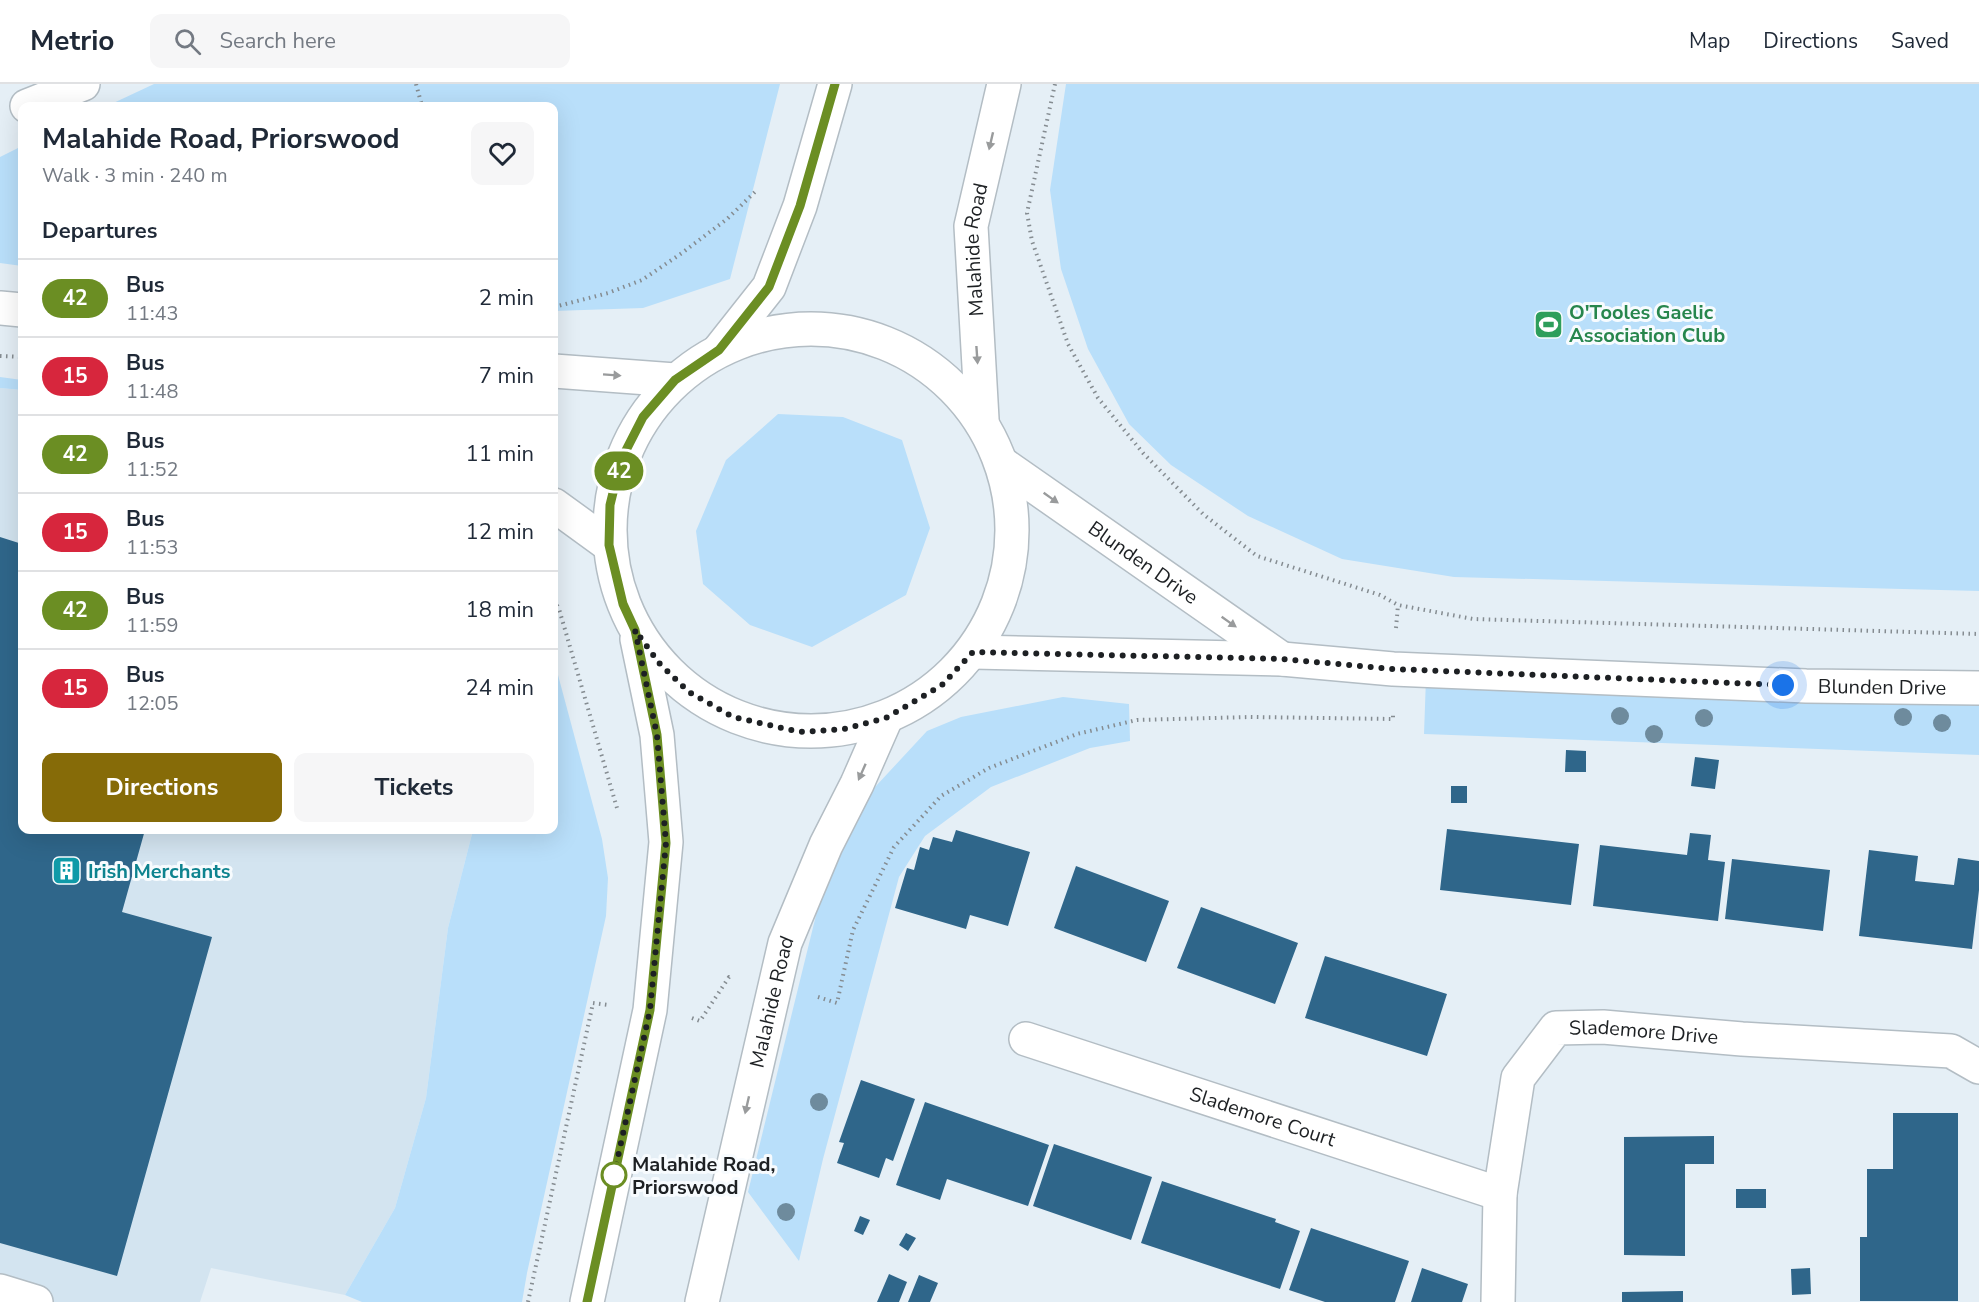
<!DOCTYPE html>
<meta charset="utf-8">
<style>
:root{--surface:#fff;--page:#f6f6f7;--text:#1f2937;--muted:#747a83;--line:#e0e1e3;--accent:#866b08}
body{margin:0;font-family:"Nunito Sans",sans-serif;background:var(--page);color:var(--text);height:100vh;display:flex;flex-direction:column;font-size:22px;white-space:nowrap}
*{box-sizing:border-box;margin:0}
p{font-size:20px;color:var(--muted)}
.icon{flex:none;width:33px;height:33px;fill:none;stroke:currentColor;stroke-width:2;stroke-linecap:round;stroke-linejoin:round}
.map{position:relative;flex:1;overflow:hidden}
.drawer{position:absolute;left:18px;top:18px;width:540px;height:732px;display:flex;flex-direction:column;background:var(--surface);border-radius:12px;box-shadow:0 6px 24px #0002}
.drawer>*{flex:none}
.badge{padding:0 12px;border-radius:20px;font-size:21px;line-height:39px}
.you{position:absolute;width:30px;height:30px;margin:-15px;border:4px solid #fff;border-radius:50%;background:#1a73e8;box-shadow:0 0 0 9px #1a73e833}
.map>.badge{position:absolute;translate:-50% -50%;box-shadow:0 0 0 3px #fff}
h2{padding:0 24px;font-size:22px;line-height:54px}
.round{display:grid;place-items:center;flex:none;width:63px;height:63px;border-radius:12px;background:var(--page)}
.summary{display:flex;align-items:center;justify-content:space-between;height:102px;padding:0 24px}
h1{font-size:28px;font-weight:700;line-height:45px}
.action{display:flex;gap:12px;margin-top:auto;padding:12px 24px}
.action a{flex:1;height:69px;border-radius:12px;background:var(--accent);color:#fff;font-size:24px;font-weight:700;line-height:69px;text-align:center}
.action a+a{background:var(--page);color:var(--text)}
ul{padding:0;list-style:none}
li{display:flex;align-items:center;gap:18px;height:78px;padding:0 24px;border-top:2px solid var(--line)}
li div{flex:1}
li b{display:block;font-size:22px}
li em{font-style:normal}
li .badge{min-width:66px;font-weight:700;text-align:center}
header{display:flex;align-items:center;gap:36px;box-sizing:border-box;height:84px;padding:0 30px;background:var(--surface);border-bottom:2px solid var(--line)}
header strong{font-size:28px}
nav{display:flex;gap:33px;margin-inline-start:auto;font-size:21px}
.search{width:420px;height:54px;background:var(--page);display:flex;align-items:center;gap:15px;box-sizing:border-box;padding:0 21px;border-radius:12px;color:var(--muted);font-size:22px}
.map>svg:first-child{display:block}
.built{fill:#d3e4f0}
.green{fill:#b9dffa}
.building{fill:#2f668a}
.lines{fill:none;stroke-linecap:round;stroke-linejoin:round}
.minor-casing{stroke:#b3bdc4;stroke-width:36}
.major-casing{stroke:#b3bdc4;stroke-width:36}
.path{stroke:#858c91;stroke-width:4;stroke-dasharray:1.5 4.5;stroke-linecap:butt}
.minor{stroke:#fff;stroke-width:33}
.major{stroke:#fff;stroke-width:33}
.tree{fill:#6e8b9d}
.oneway{fill:#999b9c}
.line-casing{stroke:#fff;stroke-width:14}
.line{stroke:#6b8e23;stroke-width:9}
.walk{stroke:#1d2023;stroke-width:6;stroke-dasharray:0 10.8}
.stop-dot{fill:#fff;stroke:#6b8e23;stroke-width:3}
.labels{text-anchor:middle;stroke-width:6;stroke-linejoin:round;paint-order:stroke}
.street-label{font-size:20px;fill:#1d2023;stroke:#f7fbfe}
.leisure-label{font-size:20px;font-weight:bold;fill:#27864d;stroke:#f7fbfe;text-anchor:start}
.culture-label{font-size:20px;font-weight:bold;fill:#0d838f;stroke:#f7fbfe;text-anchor:start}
.stop-label{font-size:20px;font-weight:bold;fill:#1d2023;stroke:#f7fbfe;text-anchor:start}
</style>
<header>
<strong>Metrio</strong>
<div class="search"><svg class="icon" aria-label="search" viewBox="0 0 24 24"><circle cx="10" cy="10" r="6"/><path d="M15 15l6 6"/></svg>Search here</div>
<nav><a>Map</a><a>Directions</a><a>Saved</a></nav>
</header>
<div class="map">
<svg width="1979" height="1218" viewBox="0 0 1979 1218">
<rect width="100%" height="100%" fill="#e5eff6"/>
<path class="built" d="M0,304L22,306V746H473L448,844L426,1014L395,1124L345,1211L211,1184L200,1218H0Z"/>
<path class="green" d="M154,0H780L730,195L643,224L554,227V22H107Z
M1066,0H1979V507L1454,493L1342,475L1248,432L1171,381L1129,340L1088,265L1061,185L1050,106Z
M22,62V182L0,179V73Z
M0,293L22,296V306L0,304Z
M778,330L843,333L902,356L930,444L906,511L812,563L750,541L703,500L696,447L726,376Z
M554,576L602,755L608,794L606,832L527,1189L522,1218H362L345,1211L395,1124L426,1014L448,844L473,746H554Z
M1426,594L1979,605V671L1424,650Z
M1063,613L1129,620L1130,657L1090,664L991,703L925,752L899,793L823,1075L799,1177L748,1108L820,815L863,716L927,647L961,633Z"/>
<path class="building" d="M0,453L22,460V746H145L122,828L212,853L117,1192L0,1159Z
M1566,666L1586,667V688H1565Z
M1695,673L1719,676L1715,705L1691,702Z
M1451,702H1467V719H1451Z
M1447,745L1579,760L1571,821L1440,806Z
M956,746L1030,768L1008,842L970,831L966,845L895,824L907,784L914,786L920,763L929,766L933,753L952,758Z
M1690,749L1711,751L1708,776L1725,778L1718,837L1593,822L1600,761L1687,771Z
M1869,766L1918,772L1915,797L1954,801L1958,774L1979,777V806L1972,865L1859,852Z
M1732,775L1830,786L1823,847L1725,835Z
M1076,782L1169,817L1146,878L1054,844Z
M1201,823L1298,859L1275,920L1177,884Z
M1325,872L1447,910L1427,972L1305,934Z
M861,996L915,1015L893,1077L886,1074L879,1094L837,1079L844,1059L839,1058Z
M925,1018L1049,1061L1028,1122L947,1095L940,1116L896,1101Z
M1893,1029H1958V1217H1860V1153H1867V1085H1893Z
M1714,1052V1080H1685V1172L1624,1171V1053Z
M1054,1060L1152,1093L1131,1156L1033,1122Z
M1162,1097L1276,1135L1275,1138L1300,1147L1280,1205L1141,1159Z
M1736,1105H1766V1124H1736Z
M860,1132L870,1136L863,1151L854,1147Z
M1311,1144L1409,1177L1395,1218H1325L1289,1206Z
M906,1149L916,1154L908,1167L899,1161Z
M1422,1184L1468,1200L1462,1218H1411Z
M1810,1184L1811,1210L1792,1211L1791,1185Z
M889,1190L907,1198L899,1218H877Z
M919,1191L938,1199L930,1218H908Z
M1683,1207V1218H1622V1208Z"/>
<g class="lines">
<defs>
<g id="minor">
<path d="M27,22L83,0"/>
<path d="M0,224L22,226"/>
<path d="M554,287L675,296"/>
<path id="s1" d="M1004,381L1282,575"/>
<path d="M554,421L609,461"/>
<path id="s2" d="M973,568L1282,575L1393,585L1440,587L1806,602L1979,604"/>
<path id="s3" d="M1026,955L1500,1110"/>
<path d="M0,1207L36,1218"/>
<path id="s4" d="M1498,1218L1500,1110L1518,994L1556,944L1603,943L1742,955L1951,967L1979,983"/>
</g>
<g id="major">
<circle cx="811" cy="446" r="201"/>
<path d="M720,265L769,203L800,122L835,0"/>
<path id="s5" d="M982,335L971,142L1004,0"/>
<path d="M587,1218L650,926L666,758L657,651L637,555"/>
<path id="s6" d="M702,1218L785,859L826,761L857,700L886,634"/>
</g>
</defs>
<use href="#minor" class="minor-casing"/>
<use href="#major" class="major-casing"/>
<path class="path" d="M416,0L422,22
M1055,0L1027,129L1032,157L1068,260L1098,314L1143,369L1203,430L1257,472L1380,511L1398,521L1473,535L1979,550
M554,223L608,209L642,196L682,169L727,135L757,106
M0,272L22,273
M554,516L559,525L617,724
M1396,544L1398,521
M818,913L837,919L853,846L894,763L941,712L989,684L1077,650L1137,636L1250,633L1393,635V629
M692,934L700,937L729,893L733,894
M528,1218L593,919L608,921"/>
<use href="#minor" class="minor"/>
<use href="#major" class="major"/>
</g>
<g class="tree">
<circle cx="1620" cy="632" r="9"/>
<circle cx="1903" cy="633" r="9"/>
<circle cx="1704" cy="634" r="9"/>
<circle cx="1942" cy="639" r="9"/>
<circle cx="1654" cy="650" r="9"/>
<circle cx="819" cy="1018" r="9"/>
<circle cx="786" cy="1128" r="9"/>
</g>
<defs><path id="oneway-solid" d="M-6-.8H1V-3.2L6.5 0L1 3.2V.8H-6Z" transform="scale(1.5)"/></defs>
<g class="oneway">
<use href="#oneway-solid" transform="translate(991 57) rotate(103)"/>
<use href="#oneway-solid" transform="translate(977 271) rotate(86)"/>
<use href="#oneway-solid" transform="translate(612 291) rotate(4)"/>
<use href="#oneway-solid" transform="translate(1051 414) rotate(35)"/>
<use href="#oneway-solid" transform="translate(1229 538) rotate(35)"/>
<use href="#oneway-solid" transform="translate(862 688) rotate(114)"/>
<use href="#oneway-solid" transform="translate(747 1021) rotate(103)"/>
</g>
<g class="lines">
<defs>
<path id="line" d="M587,1218L650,926L666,759L657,651L635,546L623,520L609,461L610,421L621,376L643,333L675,296L719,266L769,203L800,122L835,0"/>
</defs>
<use href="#line" class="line-casing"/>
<use href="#line" class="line"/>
<path class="walk" d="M614,1091L650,926L666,759L657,651L635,546L659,579L689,608L733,633L800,648L844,645L886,634L942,601L973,568L1282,575L1393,585L1783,601"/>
</g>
<defs>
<symbol id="stadium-square" viewBox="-11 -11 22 22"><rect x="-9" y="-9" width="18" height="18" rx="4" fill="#2e9e5b" stroke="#f7fbfe"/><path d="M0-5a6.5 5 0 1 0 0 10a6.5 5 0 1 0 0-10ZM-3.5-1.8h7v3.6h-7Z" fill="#fff"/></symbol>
<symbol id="building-square" viewBox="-11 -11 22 22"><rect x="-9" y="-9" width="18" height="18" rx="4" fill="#0f9aa8" stroke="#f7fbfe"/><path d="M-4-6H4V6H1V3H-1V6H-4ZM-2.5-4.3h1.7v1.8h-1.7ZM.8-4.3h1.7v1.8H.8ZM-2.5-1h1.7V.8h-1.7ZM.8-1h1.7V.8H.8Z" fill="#fff"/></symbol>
</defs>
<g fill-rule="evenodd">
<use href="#stadium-square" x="1532" y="224" width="33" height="33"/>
<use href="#building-square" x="50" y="770" width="33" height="33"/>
</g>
<circle class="stop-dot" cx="614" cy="1091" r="12"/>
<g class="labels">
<g class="street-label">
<text dy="7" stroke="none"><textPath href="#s5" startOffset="170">Malahide Road</textPath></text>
<text dy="7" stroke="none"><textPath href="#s1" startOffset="170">Blunden Drive</textPath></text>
<text dy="7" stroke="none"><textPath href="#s2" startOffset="910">Blunden Drive</textPath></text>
<text dy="7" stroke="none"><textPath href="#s6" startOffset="308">Malahide Road</textPath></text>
<text dy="7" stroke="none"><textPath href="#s4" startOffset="376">Slademore Drive</textPath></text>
<text dy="7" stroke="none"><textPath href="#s3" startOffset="249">Slademore Court</textPath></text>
</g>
<g class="leisure-label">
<text x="1569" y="235">O'Tooles Gaelic<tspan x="1569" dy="23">Association Club</tspan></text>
</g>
<g class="culture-label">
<text x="88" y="794">Irish Merchants</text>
</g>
<g class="stop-label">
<text x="632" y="1087">Malahide Road,<tspan x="632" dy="23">Priorswood</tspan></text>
</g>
</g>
</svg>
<div class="you" style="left:1783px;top:601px"></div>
<b class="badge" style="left:619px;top:387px;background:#6b8e23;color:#fff">42</b>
<section class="drawer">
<div class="summary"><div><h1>Malahide Road, Priorswood</h1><p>Walk · 3 min · 240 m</p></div><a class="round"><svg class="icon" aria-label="heart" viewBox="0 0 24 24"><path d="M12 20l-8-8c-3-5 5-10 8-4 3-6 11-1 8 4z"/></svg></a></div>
<h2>Departures</h2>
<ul>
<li><span class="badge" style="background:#6b8e23;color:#fff">42</span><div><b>Bus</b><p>11:43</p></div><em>2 min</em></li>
<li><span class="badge" style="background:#d7263d;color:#fff">15</span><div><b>Bus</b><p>11:48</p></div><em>7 min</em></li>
<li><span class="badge" style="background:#6b8e23;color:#fff">42</span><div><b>Bus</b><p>11:52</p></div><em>11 min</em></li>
<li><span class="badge" style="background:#d7263d;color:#fff">15</span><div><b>Bus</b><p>11:53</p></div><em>12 min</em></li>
<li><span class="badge" style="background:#6b8e23;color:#fff">42</span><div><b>Bus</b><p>11:59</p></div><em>18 min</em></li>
<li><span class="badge" style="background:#d7263d;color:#fff">15</span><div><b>Bus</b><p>12:05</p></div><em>24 min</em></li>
</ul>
<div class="action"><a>Directions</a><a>Tickets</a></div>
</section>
</div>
